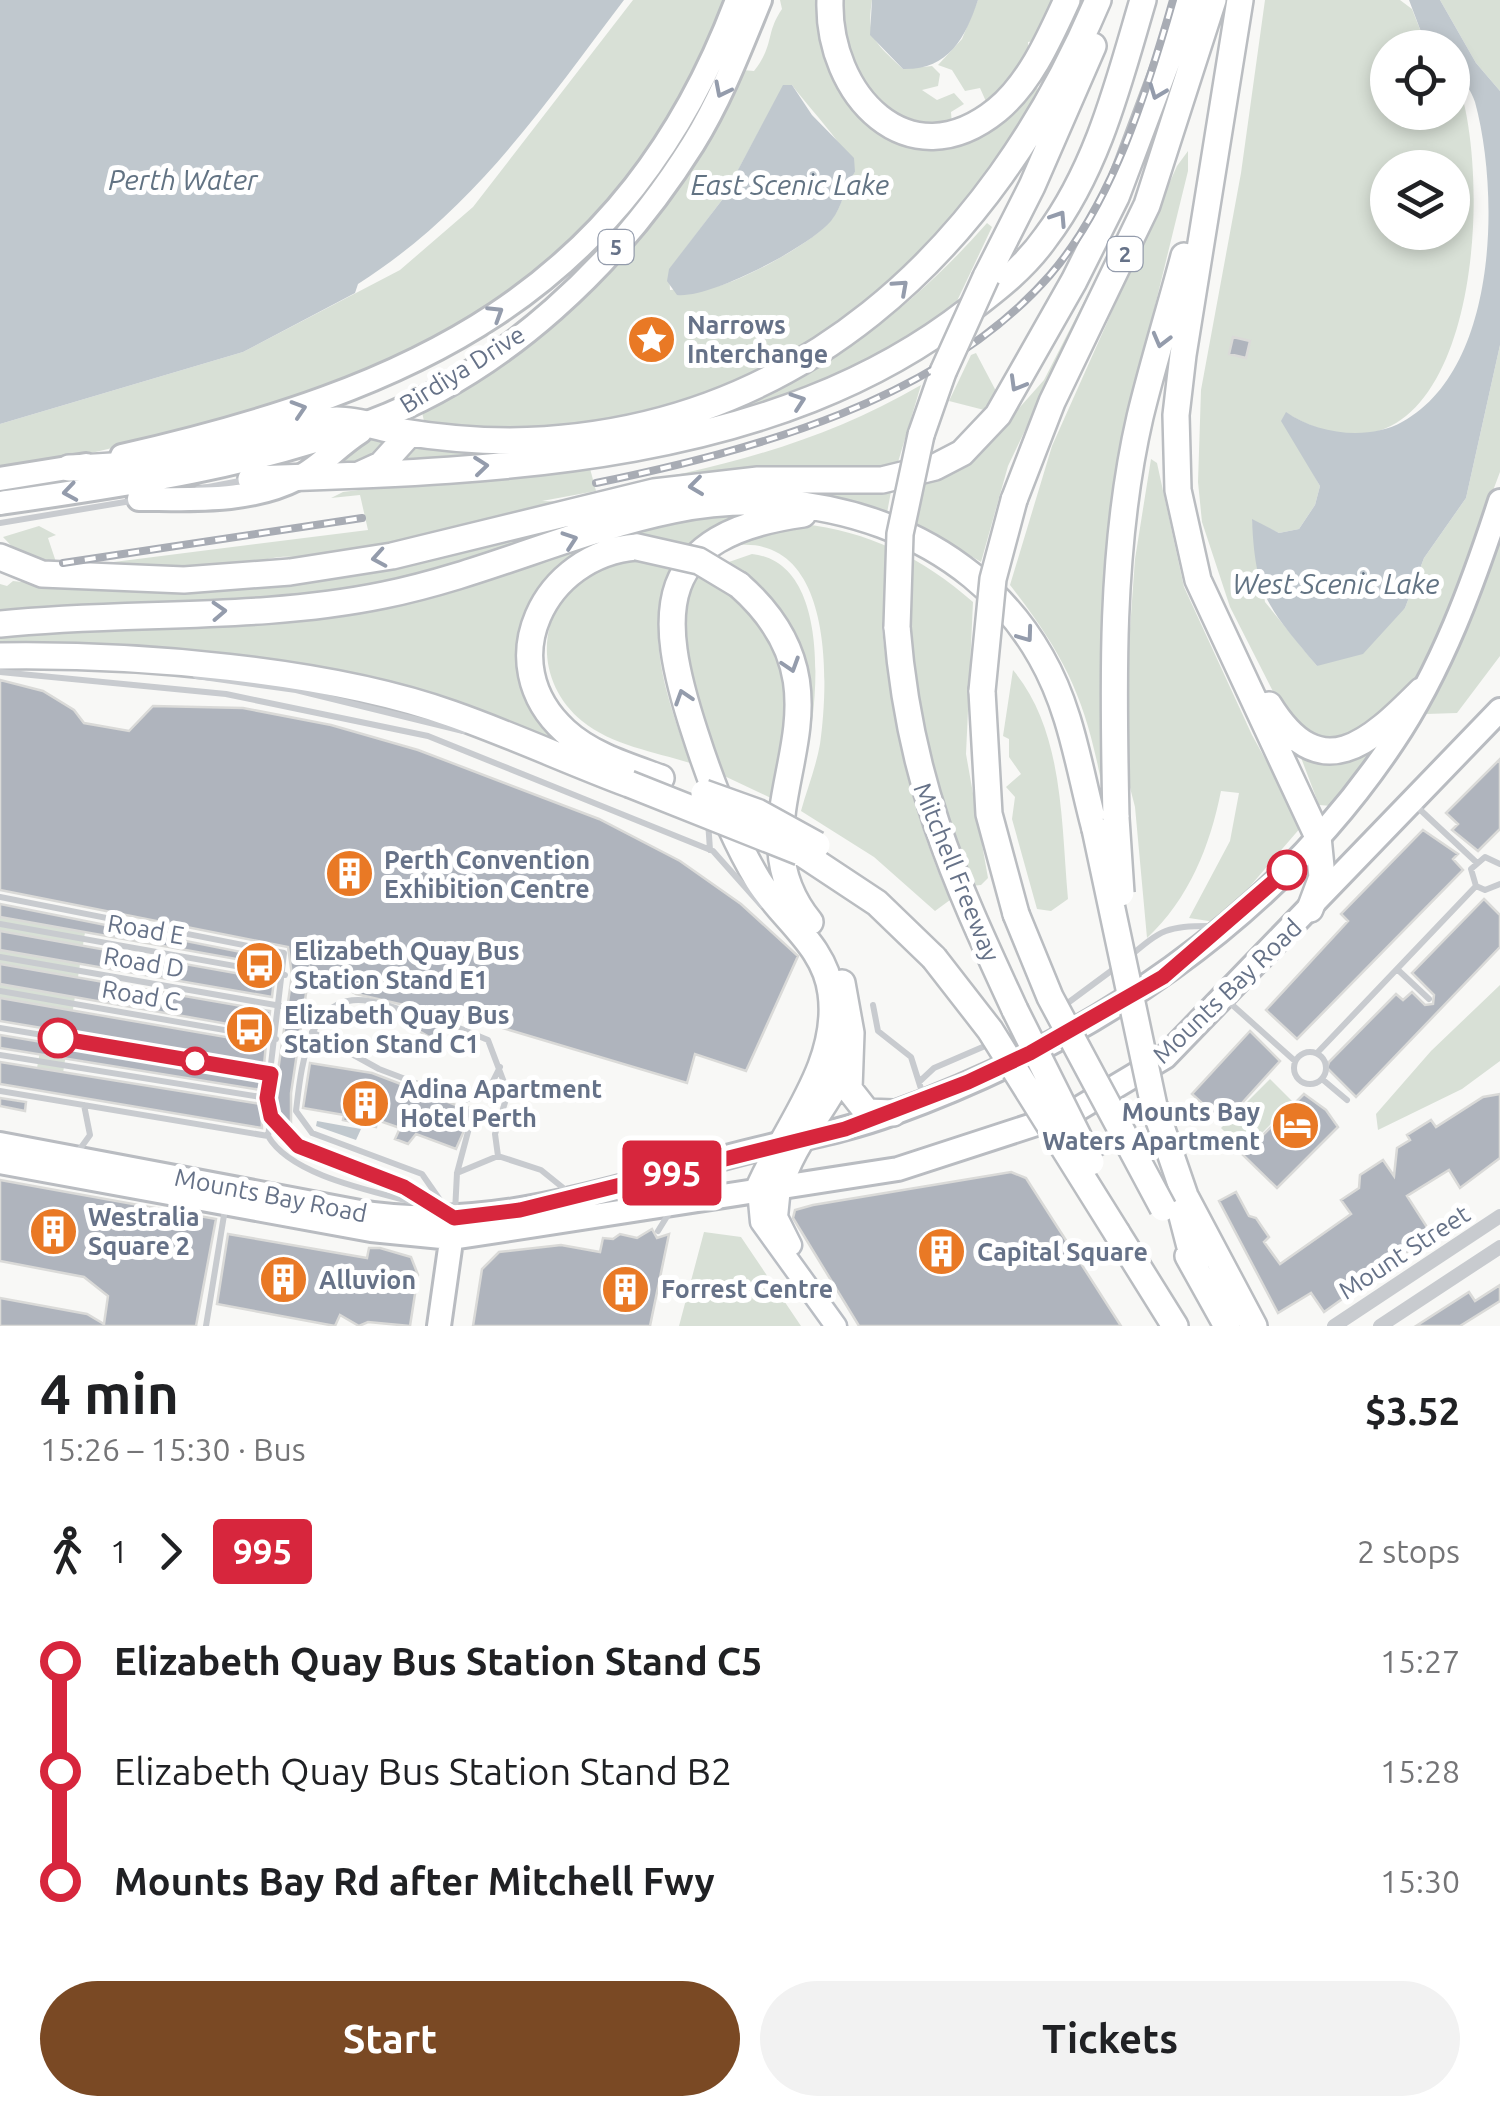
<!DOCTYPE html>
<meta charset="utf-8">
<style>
:root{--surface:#fff;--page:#f2f2f2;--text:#202124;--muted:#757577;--accent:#7a4924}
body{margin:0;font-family:Ubuntu,sans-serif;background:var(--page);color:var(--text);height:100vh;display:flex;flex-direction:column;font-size:38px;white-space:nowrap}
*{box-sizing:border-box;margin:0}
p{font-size:32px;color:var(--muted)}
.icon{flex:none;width:55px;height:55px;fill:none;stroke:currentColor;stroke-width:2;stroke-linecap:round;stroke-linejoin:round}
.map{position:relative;height:1326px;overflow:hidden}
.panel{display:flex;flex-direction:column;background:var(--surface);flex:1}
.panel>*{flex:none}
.badge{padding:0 20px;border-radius:8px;font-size:35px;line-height:65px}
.fabs{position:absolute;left:1370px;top:30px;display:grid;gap:20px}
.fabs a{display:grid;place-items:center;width:100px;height:100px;border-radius:50%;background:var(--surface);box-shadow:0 5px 15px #0003;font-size:50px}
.map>.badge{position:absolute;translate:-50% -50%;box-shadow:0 0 0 5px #fff}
.legs{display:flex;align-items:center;gap:15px;height:110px;padding:0 40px;font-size:32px}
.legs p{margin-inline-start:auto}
.summary{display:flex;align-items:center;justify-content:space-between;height:170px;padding:0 40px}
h1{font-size:55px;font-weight:600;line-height:75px}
.action{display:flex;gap:20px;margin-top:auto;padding:20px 40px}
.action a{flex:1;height:115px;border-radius:60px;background:var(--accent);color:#fff;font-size:40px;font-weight:600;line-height:115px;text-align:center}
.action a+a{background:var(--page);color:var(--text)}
ul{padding:0 40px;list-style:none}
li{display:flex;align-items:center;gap:35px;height:110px;font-size:38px}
li i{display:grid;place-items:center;width:15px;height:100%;margin:0 12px;background:currentColor}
li i::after{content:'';width:25px;height:25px;margin:-12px;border:8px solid;border-radius:50%;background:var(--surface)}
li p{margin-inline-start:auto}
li:first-child i{background:linear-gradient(#0000 50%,currentColor 0)}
li:last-child i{background:linear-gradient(currentColor 50%,#0000 0)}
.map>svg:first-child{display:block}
.green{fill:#d8e0d6;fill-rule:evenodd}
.water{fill:#c0c8ce}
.building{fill:#afb4bd;stroke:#dadad8;stroke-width:2.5}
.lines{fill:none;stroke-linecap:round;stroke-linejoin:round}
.secondary-casing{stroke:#babec4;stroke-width:25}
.primary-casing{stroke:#b9bcc1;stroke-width:28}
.trunk-casing{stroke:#babdc1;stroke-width:28}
.motorway-casing{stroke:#babdc1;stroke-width:30}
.service{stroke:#c8cbcf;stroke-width:6}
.minor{stroke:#c8cbcf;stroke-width:14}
.secondary{stroke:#fff;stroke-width:20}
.primary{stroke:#fff;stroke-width:22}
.trunk{stroke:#fff;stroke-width:22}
.motorway{stroke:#fff;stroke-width:25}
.rail-casing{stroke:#a8acb4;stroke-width:8}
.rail{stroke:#fff;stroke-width:4;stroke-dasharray:11;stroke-linecap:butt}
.motorway-bridge-casing{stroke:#babdc1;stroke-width:30;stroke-linecap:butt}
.motorway-bridge{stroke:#fff;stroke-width:25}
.oneway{stroke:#949cac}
.line-1-casing{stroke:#fff;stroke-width:22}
.line-1{stroke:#d7263d;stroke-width:15}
.stop-1-dot{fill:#fff;stroke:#d7263d;stroke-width:5}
.labels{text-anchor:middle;stroke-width:10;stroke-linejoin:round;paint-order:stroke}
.shield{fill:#fff;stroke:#949cac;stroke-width:2.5}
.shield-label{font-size:22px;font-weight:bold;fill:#667288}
.poi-label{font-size:25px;font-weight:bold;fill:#667288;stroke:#fff;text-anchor:start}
.street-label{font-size:25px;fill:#667288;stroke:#fff}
.water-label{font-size:28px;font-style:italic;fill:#627383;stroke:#fff}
</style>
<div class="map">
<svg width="1500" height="1326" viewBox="0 0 1500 1326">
<rect width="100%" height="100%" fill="#f8f8f6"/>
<path class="green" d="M633,0H723C677,126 608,220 499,299C481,311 463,328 443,338C367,378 283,404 200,426C135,443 67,460 0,471V424L243,352L400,270L473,207Z
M780,0H818C826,74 827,104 901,133C912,137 926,146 938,147C978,152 1014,105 1036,78L1038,92C1021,121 1007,151 988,178C887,323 714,418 539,432C502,435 462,428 425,426L422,412C476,384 523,356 567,314L743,70L754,71C775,44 765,34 782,9ZM792,85C811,111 846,145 855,172C843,187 844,205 831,220C814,242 752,275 725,284C709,290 687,288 670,290L669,270L722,200L774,103Z
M836,0H872C866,39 876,43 903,69L932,66L940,74L938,86L922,90L937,100L954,93L964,104L951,112L952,125L899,122L855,81Z
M978,0H1061L1041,40L1028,42L1029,68L988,106L980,88L965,91L952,70L938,65L962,39Z
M1265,0H1400L1412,9L1423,37L1433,47L1388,48V112H1452L1453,68C1500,177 1476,524 1286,413L1293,437L1320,486L1315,505L1299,529L1279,533L1252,520L1265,602L1317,666L1405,608L1424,558L1466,498L1500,345V472L1432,653L1406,698L1380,723L1338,741L1317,738L1284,713L1230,607L1202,522L1198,482L1201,390L1241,173ZM1388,168H1452V232H1388Z
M1440,0H1500V91L1476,63Z
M1188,151V171L1139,371L1108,789L1102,786C1085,697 1065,656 1010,585L1052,446L1177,166Z
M987,223L992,227L949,318L788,402L697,422C814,383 906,315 987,223Z
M1118,235L1008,466L981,562L917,524L926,479L981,451L1044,380Z
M976,353L996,391L992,412L949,401L971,355Z
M921,385L896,469L601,496L602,490C717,468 818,445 921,385Z
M365,438L387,442L363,465L322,467Z
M413,446L478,452L477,460L385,469Z
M1151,459L1157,463L1184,587L1252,735L1302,826L1227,913L1215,922L1189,918L1230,841L1239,793L1221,791C1210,846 1189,899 1147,938L1135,807L1126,772L1124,713L1135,559Z
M588,461L596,491L542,501L570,502L320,562C294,554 266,554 243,570L90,565L368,530L360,495L331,498L343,492Z
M758,485L892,486L887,513C689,450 571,553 386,587C260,610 128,609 0,619V584L7,586L13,581L58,586L65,581L183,584L272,580L417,556L598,508Z
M761,507L695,548C636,526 564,540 534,600C528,612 518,631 522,645C529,673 566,726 582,754L490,716L0,646V632L268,615L644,526Z
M802,524C868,531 923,558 973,602L966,754L988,878L981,885L971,886C936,802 918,718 911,627L882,628C892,724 911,812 950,900L935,911L874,857L801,811C807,789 816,767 820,744C829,681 833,540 741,545L732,537Z
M39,526L56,535L48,538L58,568L21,556L3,537Z
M1500,527V656L1457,713L1426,714Z
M752,554C840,563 817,735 797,790C819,692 807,627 726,563Z
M636,559L672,567C642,635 667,696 690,763C655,752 611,745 582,721C529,677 537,599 599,567C609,562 624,561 636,559Z
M692,572C747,600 798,655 790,722C786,747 779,774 773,799L718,773C699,709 664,638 692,572Z
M1013,670C1064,731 1061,822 1068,899L1051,911L1037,909L1012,819L1015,797L1006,787L1021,774L1009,757V739L1003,736Z
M1385,737L1332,806L1319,805L1300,755Z
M0,914L86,926L63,1073L37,1068L45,1024L0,1016Z
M1500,985V1061L1462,1089L1378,1130L1376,1114L1431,1051Z
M1270,1079L1293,1102L1244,1151L1221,1128Z
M704,1232L741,1237L801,1326H679Z"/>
<path class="water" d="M0,0H624C542,108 474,210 358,284L355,293L243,352L0,424Z
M872,0H978C965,39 948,70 903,69L870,35Z
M1409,0H1440L1476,63L1500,91V345L1466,498L1424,558L1405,608L1363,654L1317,666C1269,608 1255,597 1252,519L1279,533L1299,529L1315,505L1320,486L1281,421L1286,412C1317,434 1368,441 1402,422C1498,370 1500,194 1475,102C1467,78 1452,76 1452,48L1433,47L1423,37Z
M783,85H792L812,115L854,158L855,172C843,188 844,205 831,221C809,247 710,299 677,295L667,281L669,269L722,200Z
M317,1121L361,1129L356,1140L316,1126Z"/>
<path class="building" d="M1233,337L1250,341L1246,358L1229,354Z
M0,680L43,691L74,710L84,723L129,731L153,706L243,708L331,725L418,750L599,819L680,861L741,904L798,956L746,1071L695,1054L687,1083L439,1009L443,1045L388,1013L423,1023L429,1017L426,1010L356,994L310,967L291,1093V1129L277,1114L274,1098L292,975L288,947L0,890Z
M1500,759V829L1478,851L1452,830L1458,824L1446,813Z
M1423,830L1458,854L1453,859L1463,870L1297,1039L1266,1010L1348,921L1341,914Z
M1484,899L1500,915V947L1356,1097L1327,1068L1329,1062L1396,994L1403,1000L1412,992L1425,1005L1433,1004L1434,995L1412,973Z
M0,904L276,959V966L0,917Z
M0,931L274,980L272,997L0,950Z
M0,964L270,1011L268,1031L0,984Z
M0,998L266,1044L264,1065L0,1021Z
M1250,1031L1280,1061L1224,1123L1192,1094Z
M0,1035L262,1079L261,1090L0,1048Z
M0,1062L261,1104L262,1128L0,1084Z
M310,1063L372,1073L461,1107L474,1108L456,1149L416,1134L408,1144L395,1139L400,1128L377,1120L376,1127L343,1120L344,1115L303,1108Z
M1304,1094L1326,1110L1338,1127L1277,1188L1243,1155Z
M1500,1094V1158L1460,1188L1449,1170L1407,1196L1432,1235L1324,1312L1311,1293L1278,1313L1219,1201L1236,1192L1249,1216L1256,1218L1269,1237L1264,1242L1280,1264L1351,1214L1341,1200L1359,1188L1360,1175L1383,1160L1394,1176L1397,1148L1410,1140L1407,1135L1431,1120L1436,1127L1483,1097Z
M0,1098L26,1102L25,1111L0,1106Z
M1011,1172L1026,1178L1121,1326H859L793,1218L795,1210L813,1205Z
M0,1180L216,1219L196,1326H0V1298L87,1314L104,1324L108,1296L84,1277L0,1261Z
M652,1229L657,1238L669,1234L650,1326H473L482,1269L499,1252L561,1245L600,1252L603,1238L613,1239L620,1234L637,1238Z
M228,1234L367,1258L369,1248H380L411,1257L418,1275L410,1326L368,1322L359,1326L340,1315L335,1326L217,1304Z
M1500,1285V1301L1460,1326H1416L1469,1292L1475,1301Z"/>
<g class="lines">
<defs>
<path id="secondary" d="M780,1187L777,1217L791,1245
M758,1190L761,1222L836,1326"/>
<path id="primary" d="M0,1144L360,1212C484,1232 605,1191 723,1158C779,1142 837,1134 891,1114C1090,1042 1274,920 1393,742C1442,669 1473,584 1500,501
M0,1162L371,1230L452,1238L898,1169L1073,1112L1165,1057L1500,710
M439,1326L453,1227"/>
<path id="trunk" d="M122,456C411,390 626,295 737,0
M0,479L86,465
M139,499C192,499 250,503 298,478C321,466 338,446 360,432
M0,503C124,485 253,467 370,422C504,372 618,264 693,144C721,99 740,49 760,0"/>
<path id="motorway" d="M830,0C827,94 908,182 997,110C1030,83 1050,37 1067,0
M1240,0L1183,355L1176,415L1178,490L1198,580L1318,837L1322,877L1310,909
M986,277L1032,186L1093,46
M921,435L943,372
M69,468C127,467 186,459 242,445C272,437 306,421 337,420C357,420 377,427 397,431C434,437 472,441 510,441C795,437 991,252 1098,0
M359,475L381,465L410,433
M251,479C491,471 771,465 969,310C998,288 1025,267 1046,237C1098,168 1119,81 1143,0
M1014,500L1052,402L1147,205L1213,0
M637,547C544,554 490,663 565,731C591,755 628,766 661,778
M0,557L42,574L184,580L290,572L392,556L654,492L758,480H882L935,467L962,453L998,415L1074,281L1116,197L1190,0
M739,585C875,705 721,813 810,922
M0,624C127,611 258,621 384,595C483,575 575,530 673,510C811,481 969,529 1041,657C1072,711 1079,770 1095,829
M897,627C909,780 952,874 1015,1010
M0,656C134,654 326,669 452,714C512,735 570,762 629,784
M982,691L989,814L1016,914
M1269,705C1321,789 1370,742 1421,691
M1116,818C1113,686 1110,547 1140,417C1153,363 1170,309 1184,256
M800,852L877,903L934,958
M842,983L851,1033L849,1089L867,1112L893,1113
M1154,1106L1185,1196L1254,1326
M780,1187C792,1141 828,1108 846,1063
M758,1190C784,1128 841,1065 831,993C825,945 782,919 758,880C731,835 711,783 695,733C655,611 654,535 803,514
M1181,1212L1196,1270
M1117,1233L1175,1326
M1188,1256L1227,1326"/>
</defs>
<use href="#secondary" class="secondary-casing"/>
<use href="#primary" class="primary-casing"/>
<use href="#trunk" class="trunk-casing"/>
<use href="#motorway" class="motorway-casing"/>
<path class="service" d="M198,489L245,480
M0,523L137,500
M0,672L226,694L428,736L713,851L761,905
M196,676L296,690L463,731
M1414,804L1476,862
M708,821L710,850
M1500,864L1485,857L1471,869L1476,886L1485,890L1500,884
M0,897L284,953L267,1098L271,1117L268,1136
M0,924L285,975
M0,957L281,1006
M1129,957C1162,929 1167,926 1210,926
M1397,969L1429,999
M0,991L276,1039
M1229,1002L1295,1061
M873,1005L878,1031L911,1057L923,1095
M1061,1008L1115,968
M422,1016C404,1012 386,1003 369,1001C307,990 301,1070 296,1111L312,1133L422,1174L447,1210
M0,1028L271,1073
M312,1032L379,1069L463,1101L489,1089L500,1067
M1294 1068a16 16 0 1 1 32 0a16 16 0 1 1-32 0Z
M1317,1053L1476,886
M0,1055L267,1098
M1322,1079L1347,1100
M919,1082L934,1068L992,1043
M0,1091L268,1136C293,1179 385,1193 431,1207
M272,1118C308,1170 378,1164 425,1202
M77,1153L90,1135L84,1105
M498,1156L541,1170L567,1191
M457,1173L498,1156L495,1134L508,1093L488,1040L459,1028
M455,1212L457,1173L469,1128
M658,1231L671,1210
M206,1326L225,1209"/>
<path class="minor" d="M1334,1326L1500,1216
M1380,1326L1500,1247"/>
<use href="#secondary" class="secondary"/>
<use href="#primary" class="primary"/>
<use href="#trunk" class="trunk"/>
<use href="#motorway" class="motorway"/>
<defs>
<path id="rail" d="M596,483C754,450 940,401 1050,275C1113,202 1147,91 1173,0
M63,563L362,518"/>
</defs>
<use href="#rail" class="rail-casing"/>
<use href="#rail" class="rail"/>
<defs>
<path id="motorway-bridge" d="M943,372L986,277
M637,547L699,561L739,585
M897,627L900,534L921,435
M982,691L993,579L1014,500
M629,784L800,852
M704,793L757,812L817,845
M1116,818L1121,893
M1095,829L1154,1106
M1016,914L1050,997L1163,1208
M934,958L990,1030L1117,1233
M1015,1010L1091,1162"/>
</defs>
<use href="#motorway-bridge" class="motorway-bridge-casing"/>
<use href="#motorway-bridge" class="motorway-bridge"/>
</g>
<defs><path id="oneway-chevron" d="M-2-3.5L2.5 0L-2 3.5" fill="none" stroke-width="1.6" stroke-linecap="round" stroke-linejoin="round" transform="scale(2.5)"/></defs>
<g class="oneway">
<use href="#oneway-chevron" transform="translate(722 90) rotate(117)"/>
<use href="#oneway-chevron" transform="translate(1157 92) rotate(111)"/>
<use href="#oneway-chevron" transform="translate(1059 218) rotate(-57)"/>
<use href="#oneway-chevron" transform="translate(901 287) rotate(-42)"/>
<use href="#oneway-chevron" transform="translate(496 313) rotate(-32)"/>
<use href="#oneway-chevron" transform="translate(1161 340) rotate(105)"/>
<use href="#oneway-chevron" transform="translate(1017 384) rotate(120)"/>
<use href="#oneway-chevron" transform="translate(798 401) rotate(-19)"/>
<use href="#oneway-chevron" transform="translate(299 409) rotate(-18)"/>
<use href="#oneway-chevron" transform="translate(481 466) rotate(-6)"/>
<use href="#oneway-chevron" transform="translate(696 486) rotate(173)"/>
<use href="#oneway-chevron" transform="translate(70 492) rotate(171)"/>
<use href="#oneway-chevron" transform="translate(570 540) rotate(-19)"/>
<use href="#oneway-chevron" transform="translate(379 558) rotate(170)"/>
<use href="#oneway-chevron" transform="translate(219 611) rotate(-3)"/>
<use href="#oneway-chevron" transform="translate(1026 635) rotate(54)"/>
<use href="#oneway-chevron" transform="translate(791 665) rotate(72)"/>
<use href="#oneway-chevron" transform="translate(683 697) rotate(-108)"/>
</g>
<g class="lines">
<defs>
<path id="line-1" d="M58,1038L271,1074L267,1098L271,1117L298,1146L404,1187L454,1218L520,1210L845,1129L968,1082L1030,1053L1163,977L1287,870"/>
</defs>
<use href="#line-1" class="line-1-casing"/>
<use href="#line-1" class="line-1"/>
</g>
<defs>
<symbol id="sight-disc" viewBox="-11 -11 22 22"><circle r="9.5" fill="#e97925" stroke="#fff"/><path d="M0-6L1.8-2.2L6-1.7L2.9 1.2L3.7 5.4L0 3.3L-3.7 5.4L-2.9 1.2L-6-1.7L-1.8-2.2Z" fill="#fff"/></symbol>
<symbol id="building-disc" viewBox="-11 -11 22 22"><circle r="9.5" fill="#e97925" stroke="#fff"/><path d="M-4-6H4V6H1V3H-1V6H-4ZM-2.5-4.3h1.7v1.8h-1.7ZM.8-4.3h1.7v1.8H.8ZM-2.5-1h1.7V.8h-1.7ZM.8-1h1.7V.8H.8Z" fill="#fff"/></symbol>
<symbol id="bus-disc" viewBox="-11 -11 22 22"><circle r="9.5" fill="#e97925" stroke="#fff"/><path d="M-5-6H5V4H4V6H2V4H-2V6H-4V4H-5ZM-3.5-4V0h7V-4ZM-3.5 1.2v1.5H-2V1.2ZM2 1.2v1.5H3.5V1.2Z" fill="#fff"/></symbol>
<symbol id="hotel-disc" viewBox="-11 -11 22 22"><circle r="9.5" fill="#e97925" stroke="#fff"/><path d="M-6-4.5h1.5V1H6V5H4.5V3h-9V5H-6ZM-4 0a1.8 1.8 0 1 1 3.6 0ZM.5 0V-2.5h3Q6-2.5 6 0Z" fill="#fff"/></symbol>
</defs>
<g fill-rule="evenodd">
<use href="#sight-disc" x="624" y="312" width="55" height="55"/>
<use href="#building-disc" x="322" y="846" width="55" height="55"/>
<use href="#bus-disc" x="232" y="938" width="55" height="55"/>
<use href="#bus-disc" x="222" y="1002" width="55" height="55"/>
<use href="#building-disc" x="338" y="1076" width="55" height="55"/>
<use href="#hotel-disc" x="1268" y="1098" width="55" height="55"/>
<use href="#building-disc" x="26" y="1204" width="55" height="55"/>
<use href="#building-disc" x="914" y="1224" width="55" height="55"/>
<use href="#building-disc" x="256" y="1252" width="55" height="55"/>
<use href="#building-disc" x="598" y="1262" width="55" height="55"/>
</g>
<g class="stop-1-dot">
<circle cx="1287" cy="870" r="18"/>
<circle cx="58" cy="1038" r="18"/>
<circle cx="195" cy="1061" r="12"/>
</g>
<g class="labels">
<g class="shield">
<rect x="598.5" y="230" width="35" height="34" rx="8"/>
<rect x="1107.5" y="237" width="35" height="34" rx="8"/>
</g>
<g class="shield-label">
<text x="616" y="255">5</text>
<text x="1125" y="262">2</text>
</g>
<g class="poi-label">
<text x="687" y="334">Narrows<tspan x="687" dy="29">Interchange</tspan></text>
<text x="384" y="869">Perth Convention<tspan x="384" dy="29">Exhibition Centre</tspan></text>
<text x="294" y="960">Elizabeth Quay Bus<tspan x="294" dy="29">Station Stand E1</tspan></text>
<text x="284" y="1024">Elizabeth Quay Bus<tspan x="284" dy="29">Station Stand C1</tspan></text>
<text x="400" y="1098">Adina Apartment<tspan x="400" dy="29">Hotel Perth</tspan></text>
<text x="1260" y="1121" text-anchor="end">Mounts Bay<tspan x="1260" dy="29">Waters Apartment</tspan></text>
<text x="88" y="1226">Westralia<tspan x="88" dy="29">Square 2</tspan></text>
<text x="977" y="1261">Capital Square</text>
<text x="319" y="1289">Alluvion</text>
<text x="661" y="1298">Forrest Centre</text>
</g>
<g class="street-label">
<text transform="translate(462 369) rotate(-32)" y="9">Birdiya Drive</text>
<text transform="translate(957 872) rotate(68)" y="9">Mitchell Freeway</text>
<text transform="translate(146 929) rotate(10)" y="9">Road E</text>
<text transform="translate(144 962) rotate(10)" y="9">Road D</text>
<text transform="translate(1227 991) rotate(-44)" y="9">Mounts Bay Road</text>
<text transform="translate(141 995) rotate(10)" y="9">Road C</text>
<text transform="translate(271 1195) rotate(11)" y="9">Mounts Bay Road</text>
<text transform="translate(1404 1252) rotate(-33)" y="9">Mount Street</text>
</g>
<g class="water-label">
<text x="183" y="190">Perth Water</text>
<text x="790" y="195">East Scenic Lake</text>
<text x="1336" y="594">West Scenic Lake</text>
</g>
</g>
</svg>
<div class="fabs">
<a><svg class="icon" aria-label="locate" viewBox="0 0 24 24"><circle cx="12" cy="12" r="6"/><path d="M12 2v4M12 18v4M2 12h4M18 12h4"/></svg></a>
<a><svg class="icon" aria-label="layers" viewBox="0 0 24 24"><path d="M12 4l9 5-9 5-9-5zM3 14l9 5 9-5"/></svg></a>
</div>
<b class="badge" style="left:672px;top:1173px;background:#d7263d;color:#fff">995</b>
</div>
<section class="panel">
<div class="summary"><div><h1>4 min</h1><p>15:26 – 15:30 · Bus</p></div><b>$3.52</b></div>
<div class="legs"><svg class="icon" aria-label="walk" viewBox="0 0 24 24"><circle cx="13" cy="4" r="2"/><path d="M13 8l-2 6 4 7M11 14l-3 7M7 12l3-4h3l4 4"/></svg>1<svg class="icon" aria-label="forward" viewBox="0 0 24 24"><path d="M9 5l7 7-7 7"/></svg><b class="badge" style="background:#d7263d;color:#fff">995</b><p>2 stops</p></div>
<ul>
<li><i style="color:#d7263d"></i><b>Elizabeth Quay Bus Station Stand C5</b><p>15:27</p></li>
<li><i style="color:#d7263d"></i><span>Elizabeth Quay Bus Station Stand B2</span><p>15:28</p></li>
<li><i style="color:#d7263d"></i><b>Mounts Bay Rd after Mitchell Fwy</b><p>15:30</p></li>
</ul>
<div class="action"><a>Start</a><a>Tickets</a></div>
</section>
